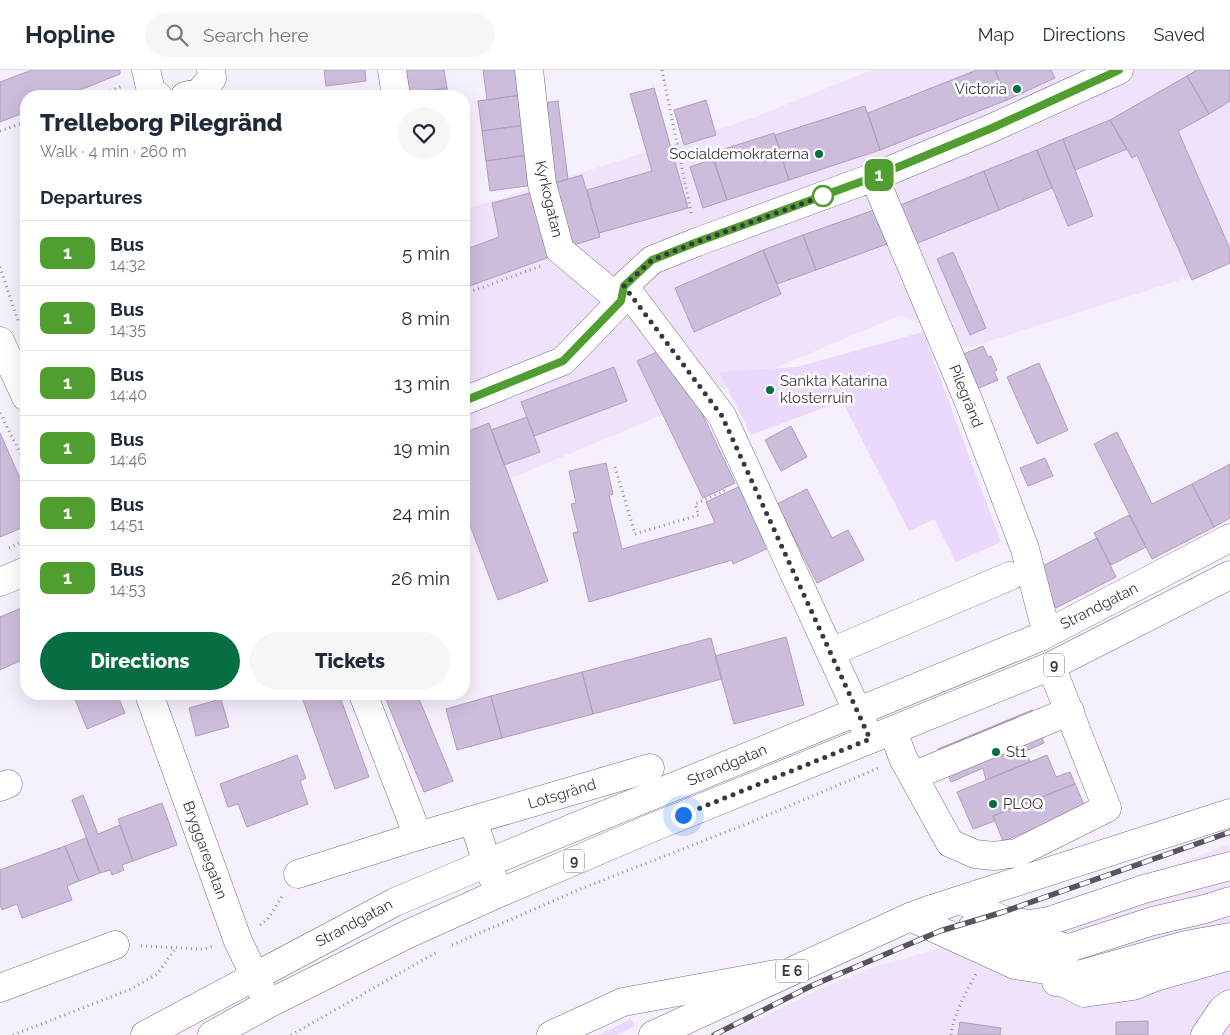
<!DOCTYPE html>
<meta charset="utf-8">
<style>
:root{--surface:#fff;--page:#f6f6f7;--text:#1f2937;--muted:#747a83;--line:#e0e1e3;--accent:#076e44}
body{margin:0;font-family:Raleway,sans-serif;background:var(--page);color:var(--text);height:100vh;display:flex;flex-direction:column;font-size:19px;white-space:nowrap}
*{box-sizing:border-box;margin:0}
p{font-size:16px;color:var(--muted)}
.icon{flex:none;width:28px;height:28px;fill:none;stroke:currentColor;stroke-width:2;stroke-linecap:round;stroke-linejoin:round}
.map{position:relative;flex:1;overflow:hidden}
.drawer{position:absolute;left:20px;top:20px;width:450px;height:610px;display:flex;flex-direction:column;background:var(--surface);border-radius:20px;box-shadow:0 5px 20px #0002}
.drawer>*{flex:none}
.badge{padding:0 10px;border-radius:8px;font-size:18px;line-height:32px}
.you{position:absolute;width:25px;height:25px;margin:-12px;border:4px solid #fff;border-radius:50%;background:#1a73e8;box-shadow:0 0 0 8px #1a73e833}
.map>.badge{position:absolute;translate:-50% -50%;box-shadow:0 0 0 2px #fff}
h2{padding:0 20px;font-size:19px;line-height:45px}
.round{display:grid;place-items:center;flex:none;width:52px;height:52px;border-radius:26px;background:var(--page)}
.headline{display:flex;align-items:center;justify-content:space-between;height:85px;padding:0 20px}
h1{font-size:24px;font-weight:800;line-height:38px}
.action{display:flex;gap:10px;margin-top:auto;padding:10px 20px}
.action a{flex:1;height:58px;border-radius:30px;background:var(--accent);color:#fff;font-size:20px;font-weight:800;line-height:58px;text-align:center}
.action a+a{background:var(--page);color:var(--text)}
ul{padding:0;list-style:none}
li{display:flex;align-items:center;gap:15px;height:65px;padding:0 20px;border-top:1px solid var(--line)}
li div{flex:1}
li b{display:block;font-size:19px}
li em{font-style:normal}
li .badge{min-width:55px;font-weight:700;text-align:center}
header{display:flex;align-items:center;gap:30px;box-sizing:border-box;height:70px;padding:0 25px;background:var(--surface);border-bottom:1px solid var(--line)}
header strong{font-size:24px}
nav{display:flex;gap:28px;margin-inline-start:auto;font-size:18px}
.search{width:350px;height:45px;background:var(--page);display:flex;align-items:center;gap:12px;box-sizing:border-box;padding:0 18px;border-radius:28px;color:var(--muted);font-size:19px}
.map>svg:first-child{display:block}
.built{fill:#efe3fb}
.green{fill:#ebd8fd}
.building{fill:#cdbddc;stroke:#af9fbd}
.lines{fill:none;stroke-linecap:round;stroke-linejoin:round}
.minor-casing{stroke:#7a6b87;stroke-width:29}
.major-casing{stroke:#7a6b87;stroke-width:29}
.highway-casing{stroke:#7a6b87;stroke-width:29}
.path{stroke:#96909c;stroke-width:3;stroke-dasharray:1 4;stroke-linecap:butt}
.minor{stroke:#fff;stroke-width:28}
.major{stroke:#fff;stroke-width:28}
.highway{stroke:#fff;stroke-width:28}
.rail-casing{stroke:#59535f;stroke-width:5.5}
.rail{stroke:#fff;stroke-width:4;stroke-dasharray:11;stroke-linecap:butt}
.line-casing{stroke:#fff;stroke-width:11}
.line{stroke:#509e2f;stroke-width:8}
.walk{stroke:#3c3642;stroke-width:5;stroke-dasharray:0 9}
.poi-dot{fill:#076e44;stroke:#fff;stroke-width:2}
.stop-dot{fill:#fff;stroke:#509e2f;stroke-width:2.5}
.labels{text-anchor:middle;stroke-width:5;stroke-linejoin:round;paint-order:stroke}
.shield{fill:#fff;stroke:#76727b;stroke-width:1}
.shield-label{font-size:14px;font-weight:bold;fill:#3c3642}
.poi-label{font-size:15px;fill:#3c3642;stroke:#fff;text-anchor:start}
.street-label{font-size:15px;fill:#3c3642;stroke:#fff}
</style>
<header>
<strong>Hopline</strong>
<div class="search"><svg class="icon" aria-label="search" viewBox="0 0 24 24"><circle cx="10" cy="10" r="6"/><path d="M15 15l6 6"/></svg>Search here</div>
<nav><a>Map</a><a>Directions</a><a>Saved</a></nav>
</header>
<div class="map">
<svg width="1230" height="965" viewBox="0 0 1230 965">
<rect width="100%" height="100%" fill="#f6effc"/>
<path class="built" d="M872,0H1230V194L968,278L901,245L464,428V140L753,48Z
M1230,774V965H724L829,915L877,896L1006,860Z"/>
<path class="green" d="M923,262L1001,472L956,492L934,449L909,461L842,331L751,365L719,302L797,297Z
M631,949L635,956L617,965H598Z"/>
<path class="building" d="M32,0H120V4L65,26H26V42L0,52V12Z
M324,0H365L366,11L326,16Z
M403,0H444L447,18L407,24Z
M483,0H517L521,25L487,30Z
M977,0H995L1007,30L880,80L868,43Z
M995,0H1051L1055,8L1007,30Z
M1197,0H1230V31L1209,44L1187,6Z
M1187,6L1209,44L1178,61L1230,179V193L1192,210L1137,85L1132,88L1110,50Z
M447,18L448,26H407V24Z
M654,18L688,138L599,163L587,120L652,101L630,24Z
M521,25L525,55L482,61L478,31Z
M706,30L716,65L684,75L674,40Z
M558,31L568,109L545,116L535,34Z
M865,36L880,80L789,110L775,65Z
M1110,50L1127,79L1075,100L1063,69Z
M525,55L529,85L486,91L482,61Z
M774,63L789,110L727,130L712,83Z
M1063,69L1093,146L1068,156L1037,80Z
M1037,80L1052,118L999,140L984,101Z
M529,85L533,115L490,121L486,91Z
M713,89L727,130L703,138L690,97Z
M984,101L999,140L913,175L898,136Z
M582,105L600,167L564,178L545,116Z
M538,121L552,186L464,218V180L499,167L492,133Z
M874,140L887,174L816,200L803,165Z
M803,165L816,200L777,214L763,180Z
M763,180L781,224L694,262L675,218Z
M953,182L986,258L970,265L937,189Z
M670,276L735,413L703,428L637,291Z
M983,276L988,287L991,286L997,300L994,302L998,310L969,322L954,288Z
M1039,293L1068,360L1037,374L1007,307Z
M614,297L627,331L534,366L521,332Z
M527,347L540,382L504,395L491,360Z
M489,353L548,511L498,530L464,439V363Z
M791,356L807,387L781,401L765,370Z
M1117,362L1152,434L1192,414L1214,457L1152,489L1094,374Z
M0,363L26,422V456L0,467Z
M1045,388L1053,406L1028,416L1020,398Z
M606,393L613,424L609,425L622,479L715,453L706,432L745,414L773,476L733,494L732,490L589,532L573,463L578,462L571,434L576,433L569,401Z
M1230,394V448L1214,457L1192,414Z
M807,419L832,468L848,460L864,490L817,513L777,434Z
M1129,445L1146,477L1111,495L1094,463Z
M1097,468L1116,507L1056,538L1037,499Z
M26,536V588L0,600V547Z
M786,567L804,635L734,654L715,586Z
M711,568L722,609L593,644L582,602Z
M582,602L593,644L502,668L491,626Z
M73,624H117L125,643L87,659Z
M320,624H339L369,707L335,719L303,630Z
M393,624H417L453,711L424,722L385,627Z
M491,626L502,668L457,680L446,639Z
M221,629L229,657L196,666L189,638Z
M1032,640L1044,673L1026,681L1030,692L986,710L983,698L951,712L938,679Z
M297,685L306,708L300,711L308,734L247,757L238,734L228,737L220,714Z
M1047,685L1056,707L1070,702L1075,714L993,746L995,751L973,759L957,722Z
M1075,714L1086,739L1003,771L993,746Z
M83,725L98,764L120,755L133,791L122,795L124,800L112,805L110,800L100,803L72,730Z
M162,733L177,775L133,791L118,749Z
M86,768L100,803L79,811L65,776Z
M65,776L79,811L67,816L72,830L22,848L17,834L2,840L0,835V800Z
M1148,951V965H1116V952Z
M960,952L1001,958L1000,965H958Z"/>
<g class="lines">
<defs>
<path id="minor" d="M146,0L151,21L158,26
M392,0L396,26
M529,0L542,114L560,180L621,231
M185,26L199,23L212,8L211,0
M874,107L969,332L1025,479L1043,549
M624,216L652,190L697,172L874,107L992,58L1119,0
M624,216L722,346L870,669
M464,331L563,291L621,231L624,216
M0,512L26,501
M831,582L1010,506
M363,624L418,766
M893,661L903,688L950,773L975,784L994,786L1017,783L1107,738L1051,596
M913,706L1070,641
M0,717L8,714
M473,750L487,793L499,823
M298,804L418,766L650,698
M961,830L1003,850L1029,854L1049,851L1144,819L1230,796
M932,839L1230,743
M910,847L1015,895L1040,899H1057L1078,905L1186,875L1230,867
M972,858L1001,870L1044,872L1069,878L1153,851L1205,839L1230,831
M1056,912L1065,913L1084,923L1133,916L1155,907L1230,886
M0,918L115,875
M551,965L623,932L776,904
M1205,965L1222,940L1230,934"/>
<path id="major" d="M0,271L26,327
M149,624L238,871L262,921
M145,965L395,832L487,793L1040,567L1230,468
M212,965L268,934L408,864L499,823L649,759L1051,596L1230,505"/>
<path id="highway" d="M653,965L910,847L932,839"/>
</defs>
<use href="#minor" class="minor-casing"/>
<use href="#major" class="major-casing"/>
<use href="#highway" class="highway-casing"/>
<path class="path" d="M662,0L692,147
M96,26L123,16
M0,61L26,52
M0,197L18,251
M464,224L541,196
M0,343L26,395
M615,397L635,464L699,445L695,434L728,419
M9,478L26,470
M260,855L267,850L283,825
M452,875L583,818L744,755L881,697
M141,876L203,879L214,876
M13,965L131,919L157,904L176,878
M291,965L437,882
M951,965C954,943 965,924 976,904"/>
<use href="#minor" class="minor"/>
<use href="#major" class="major"/>
<use href="#highway" class="highway"/>
<defs>
<path id="rail" d="M714,965L811,916L940,861L1003,842L1230,762"/>
</defs>
<use href="#rail" class="rail-casing"/>
<use href="#rail" class="rail"/>
</g>
<g class="lines">
<defs>
<path id="line" d="M464,331L563,291L621,231L624,216L652,190L697,172L874,107L992,58L1119,0"/>
</defs>
<use href="#line" class="line-casing"/>
<use href="#line" class="line"/>
<path class="walk" d="M683,745L870,669L722,346L624,216L652,190L697,172L823,126"/>
</g>
<g class="poi-dot">
<circle cx="1017" cy="19" r="5"/>
<circle cx="819" cy="84" r="5"/>
<circle cx="770" cy="320" r="5"/>
<circle cx="996" cy="682" r="5"/>
<circle cx="993" cy="734" r="5"/>
</g>
<circle class="stop-dot" cx="823" cy="126" r="10"/>
<g class="labels">
<g class="shield">
<rect x="1044" y="583.5" width="20" height="23" rx="4"/>
<rect x="564" y="779.5" width="20" height="23" rx="4"/>
<rect x="776" y="889.5" width="32" height="23" rx="4"/>
</g>
<g class="shield-label">
<text x="1054" y="600">9</text>
<text x="574" y="796">9</text>
<text x="792" y="906">E 6</text>
</g>
<g class="poi-label">
<text x="1007" y="24" text-anchor="end">Victoria</text>
<text x="809" y="89" text-anchor="end">Socialdemokraterna</text>
<text x="780" y="316">Sankta Katarina<tspan x="780" dy="17">klosterruin</tspan></text>
<text x="1006" y="687">St1</text>
<text x="1003" y="739">PLOQ</text>
</g>
<g class="street-label">
<text transform="translate(549 129) rotate(77)" y="5">Kyrkogatan</text>
<text transform="translate(966 326) rotate(68)" y="5">Pilegränd</text>
<text transform="translate(1099 536) rotate(-27)" y="5">Strandgatan</text>
<text transform="translate(727 695) rotate(-23)" y="5">Strandgatan</text>
<text transform="translate(562 724) rotate(-17)" y="5">Lotsgränd</text>
<text transform="translate(205 780) rotate(70)" y="5">Bryggaregatan</text>
<text transform="translate(354 853) rotate(-28)" y="5">Strandgatan</text>
</g>
</g>
</svg>
<div class="you" style="left:683px;top:745px"></div>
<b class="badge" style="left:879px;top:105px;background:#509e2f;color:#fff">1</b>
<section class="drawer">
<div class="headline"><div><h1>Trelleborg Pilegränd</h1><p>Walk · 4 min · 260 m</p></div><a class="round"><svg class="icon" aria-label="heart" viewBox="0 0 24 24"><path d="M12 20l-8-8c-3-5 5-10 8-4 3-6 11-1 8 4z"/></svg></a></div>
<h2>Departures</h2>
<ul>
<li><span class="badge" style="background:#509e2f;color:#fff">1</span><div><b>Bus</b><p>14:32</p></div><em>5 min</em></li>
<li><span class="badge" style="background:#509e2f;color:#fff">1</span><div><b>Bus</b><p>14:35</p></div><em>8 min</em></li>
<li><span class="badge" style="background:#509e2f;color:#fff">1</span><div><b>Bus</b><p>14:40</p></div><em>13 min</em></li>
<li><span class="badge" style="background:#509e2f;color:#fff">1</span><div><b>Bus</b><p>14:46</p></div><em>19 min</em></li>
<li><span class="badge" style="background:#509e2f;color:#fff">1</span><div><b>Bus</b><p>14:51</p></div><em>24 min</em></li>
<li><span class="badge" style="background:#509e2f;color:#fff">1</span><div><b>Bus</b><p>14:53</p></div><em>26 min</em></li>
</ul>
<div class="action"><a>Directions</a><a>Tickets</a></div>
</section>
</div>
